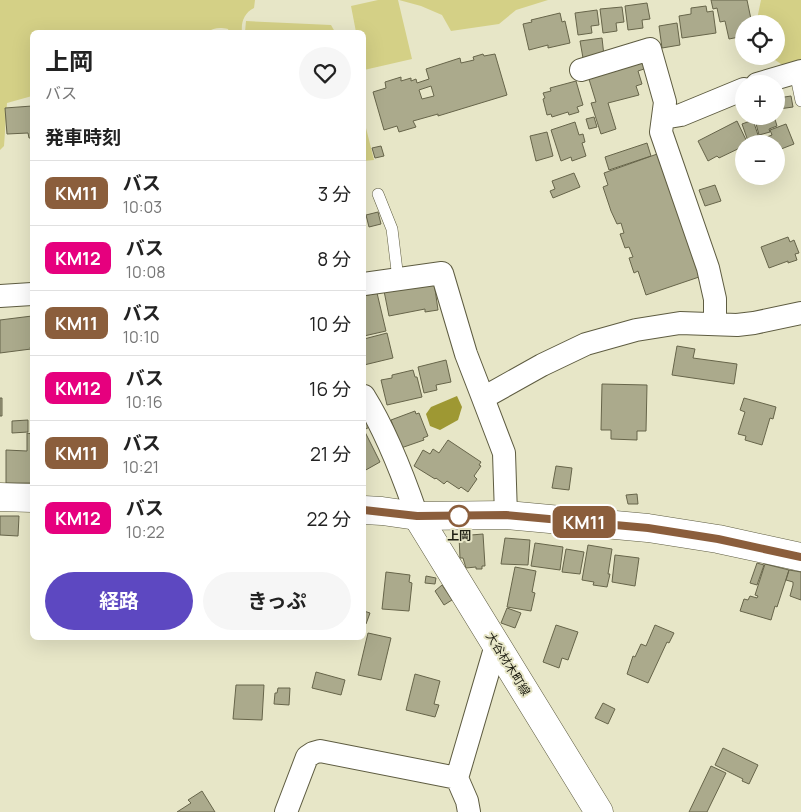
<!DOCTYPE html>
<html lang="ja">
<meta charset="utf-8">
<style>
:root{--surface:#fff;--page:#f6f6f6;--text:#222;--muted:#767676;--line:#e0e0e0;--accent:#5d48c1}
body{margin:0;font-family:Manrope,"Noto Sans JP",sans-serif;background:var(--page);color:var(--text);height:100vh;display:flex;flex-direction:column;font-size:19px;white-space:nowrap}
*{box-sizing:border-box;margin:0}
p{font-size:16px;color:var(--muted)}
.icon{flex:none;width:28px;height:28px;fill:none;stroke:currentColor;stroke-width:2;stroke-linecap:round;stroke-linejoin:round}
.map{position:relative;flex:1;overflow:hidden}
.drawer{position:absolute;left:30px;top:30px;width:336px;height:610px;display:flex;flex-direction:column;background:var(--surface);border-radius:8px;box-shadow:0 5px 20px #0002}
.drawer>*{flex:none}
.badge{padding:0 10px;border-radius:8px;font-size:18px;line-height:32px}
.controls{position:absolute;left:735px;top:15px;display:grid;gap:10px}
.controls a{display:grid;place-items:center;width:50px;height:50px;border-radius:50%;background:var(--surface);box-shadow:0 5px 20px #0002;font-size:25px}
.map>.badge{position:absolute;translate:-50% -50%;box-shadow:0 0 0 2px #fff}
h2{padding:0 15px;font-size:19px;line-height:45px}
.round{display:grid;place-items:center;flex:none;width:52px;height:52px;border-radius:26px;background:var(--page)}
.summary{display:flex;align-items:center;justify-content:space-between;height:85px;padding:0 15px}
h1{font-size:24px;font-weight:700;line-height:38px}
.cta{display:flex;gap:10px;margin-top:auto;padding:10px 15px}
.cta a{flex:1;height:58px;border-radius:30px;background:var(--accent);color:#fff;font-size:20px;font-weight:700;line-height:58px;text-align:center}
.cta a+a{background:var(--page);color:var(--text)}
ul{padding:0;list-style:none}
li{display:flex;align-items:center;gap:15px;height:65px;padding:0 15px;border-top:1px solid var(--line)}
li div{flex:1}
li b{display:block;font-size:19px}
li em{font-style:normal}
li .badge{min-width:55px;font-weight:700;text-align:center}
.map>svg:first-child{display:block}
.green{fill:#d4d086}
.water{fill:#9e9833}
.building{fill:#abaa8c;stroke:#67654a;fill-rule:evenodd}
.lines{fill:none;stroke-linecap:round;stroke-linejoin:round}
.service-casing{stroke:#5e5c41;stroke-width:12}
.minor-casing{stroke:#5e5c41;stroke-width:24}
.secondary-casing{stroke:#5e5c41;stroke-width:29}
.trunk-casing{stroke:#5e5c41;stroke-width:29}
.service{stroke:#fff;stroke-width:11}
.minor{stroke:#fff;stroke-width:22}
.secondary{stroke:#fff;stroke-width:28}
.trunk{stroke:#fff;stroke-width:28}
.line-casing{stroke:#fff;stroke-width:11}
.line{stroke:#8b5e3c;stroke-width:8}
.stop-dot{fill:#fff;stroke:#8b5e3c;stroke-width:2.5}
.labels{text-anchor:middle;stroke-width:4;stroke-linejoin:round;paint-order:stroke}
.stop-label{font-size:12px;font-weight:bold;fill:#1f1f13;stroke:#e7e6c7}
.street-label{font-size:12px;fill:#1f1f13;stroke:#e7e6c7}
</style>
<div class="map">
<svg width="801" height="812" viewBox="0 0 801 812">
<rect width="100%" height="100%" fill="#e7e6c7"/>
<path class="green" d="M0,0H255L254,8C244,13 241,22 242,32H229L228,29C219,27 214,28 207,32H32V96L7,103L4,146L0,150Z
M378,0H398L412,59L364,70V32H356L351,6Z
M399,0H548L516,10L499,24L451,31L442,15L421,6Z
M761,0H801V64H781L769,56H776V24H756Z
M246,21L331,25L335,32H245Z
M364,120L374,160L364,161Z"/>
<path class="water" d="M457,396L462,407L458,420L440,430L430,426L426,414L431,407Z"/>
<path class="building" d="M711,0H747L752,24H744V36L729,39L725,21L720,22L717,8L713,9Z
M647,3L650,19L642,20L643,28L628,30L625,6Z
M706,6L707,12L713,11L716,33L682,38L679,16L691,14V8Z
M622,7L624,22L616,23L617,31L603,33L600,9Z
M597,10L599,25L591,26L592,33L578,35L575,13Z
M560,13L562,22L565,21L570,43L548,48V45L529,50L523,24L532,22L531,20Z
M677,23L680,45L662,48L659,26Z
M602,38L604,56L583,58L580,41Z
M483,54L484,56L495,54L507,95L438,116V114L413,121L416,127L399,132L397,126L384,130L373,92L386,88L385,82L401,77V81L411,78V81L416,79L417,83L429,79L426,69L460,58L461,63L474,60L473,57ZM431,86L434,96L422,99L419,90Z
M646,55L650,67L638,71L642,84L636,86L639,95L608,103L616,129L601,134L591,103L596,102L588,76Z
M576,81L583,105L577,107L579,112L569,115L568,112L552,117L551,114L547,115L543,99L545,98L543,93L551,91L550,88Z
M791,96L793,107L779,109L778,98Z
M32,106V138H29L28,133L7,134L5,108Z
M754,116H774L777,126L769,129L770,132L759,135Z
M594,117L597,127L589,129L586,119Z
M753,120L761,144H749L742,124Z
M737,121L748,144H744V146L719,158L717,156L708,161L698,141Z
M575,122L579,135L583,134L585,142L582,143L586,156L572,161L571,157L561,161L551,130Z
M786,124L794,144L776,151V144H766L764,138L772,135L770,130Z
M547,132L553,156L536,161L530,136Z
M647,143L651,156L609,170L605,157Z
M381,146L384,156L375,158L372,148Z
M660,153L702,276L646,295L638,271L634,273L629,258L633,257L629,247L625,248L620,234L624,233L621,223L617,224L611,211L603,187L608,185L604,173Z
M574,173L580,187L553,198L550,191L555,189L552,181Z
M715,185L721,201L705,206L699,190Z
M378,212L381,224L369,227L366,215Z
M788,237L790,242L794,240L799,253L795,254L797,260L788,263V261L769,268L761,247Z
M434,282L438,310L425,312V309L389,316L384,291Z
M377,293L386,331L364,336V296Z
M32,316V346L30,347L31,349L0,353V320Z
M387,333L393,358L364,365V339Z
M677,346L695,349L693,358L737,364L734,384L672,375Z
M446,360L451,382L436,385L437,390L424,393L418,367Z
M413,370L415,377H417L422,397L387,405L381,380L392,378V375Z
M602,384L647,385L646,431H637V440L611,439V430H601Z
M0,398H2V416H0Z
M744,398L776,407L773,419L770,418L762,445L745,440L746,436L738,434L745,412L740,410Z
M364,409L373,425L364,430Z
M415,411L416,414L419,413L428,436L423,438L424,440L401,448L391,420Z
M28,420V432L12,433V421Z
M365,432L380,462L364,471V433Z
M27,433L32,434V483H6V450L27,451Z
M448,440L481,462L479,465L481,466L474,476L477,479L468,492L461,487L459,489L447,481L444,484L436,478L435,479L414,466L423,450L430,454L433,449L439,453Z
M556,466L572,468L569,490L552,488Z
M637,494L638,504H628L626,495Z
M0,516H19L18,536L0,535Z
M483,534L485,566H482V569H476V567L466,568L463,558H460L459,536Z
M505,538L530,540L528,565L501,564Z
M535,543L563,547L560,570L531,566Z
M588,545L612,549L608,574H610L607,587L593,585L594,582L582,580Z
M566,549L584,552L580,574L562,572Z
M615,555L639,558L635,586L612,582Z
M757,563L764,565L757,585L750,583Z
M765,564L789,570L777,607L775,606L771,620L740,611L744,599L748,600L750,596L757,598L758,596L755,595Z
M515,567L536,571L532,592L535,593L531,611L507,607Z
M789,570L801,572V600L790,596L793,585V582L786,580Z
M386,572L410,575L409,582L412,583L409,611L382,609Z
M426,576L436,578L435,584L425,583Z
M442,585L452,600L444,605L435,591Z
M507,608L521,613L515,628L501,623Z
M364,611L370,613L366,624L364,623Z
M556,625L578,632L568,660L562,658L559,668L543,662Z
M655,625L674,633L669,643L667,642L648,683L627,674L633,656L635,657L641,644L646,646Z
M368,633L391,638L381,680L358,675Z
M316,672L345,680L341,695L312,688Z
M415,674L440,681L434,704L439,705L435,717L406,710Z
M236,685H264L262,720L233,719Z
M278,688H290L289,705L274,704L275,693H277Z
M603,703L615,709L608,724L595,718Z
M723,748L758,765L749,784L742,781L743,779L715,765Z
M711,766L726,773L707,812H689Z
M202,791L215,812H177L191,803L188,800Z"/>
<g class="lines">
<defs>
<path id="service" d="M795,72L801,101
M378,194L392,229L398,279"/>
<path id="minor" d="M581,70L650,49L665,102L661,132L708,268L715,299V324
M757,84L801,71
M663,118L681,115L744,89
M364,284L442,273L466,354L483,398
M0,296L32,294
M364,396C387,433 403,475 417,516
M506,515L504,453L483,398L542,365L586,344L636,330L680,323L737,325L754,323L801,313
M286,812L307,757L313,753L320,751L457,778
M469,812L467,801L457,778L496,645"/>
<path id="secondary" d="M417,516L599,812"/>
<path id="trunk" d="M0,497L32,498
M364,510L382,511L417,516L506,515L648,528L718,539L801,557"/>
</defs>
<use href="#service" class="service-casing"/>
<use href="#minor" class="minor-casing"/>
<use href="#secondary" class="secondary-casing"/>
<use href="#trunk" class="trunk-casing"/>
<use href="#service" class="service"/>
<use href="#minor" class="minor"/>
<use href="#secondary" class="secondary"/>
<use href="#trunk" class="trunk"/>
</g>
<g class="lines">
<defs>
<path id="line" d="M364,510L417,516L506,515L648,528L718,539L801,557"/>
</defs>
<use href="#line" class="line-casing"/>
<use href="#line" class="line"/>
</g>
<circle class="stop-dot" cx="459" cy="516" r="10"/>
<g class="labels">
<g class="stop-label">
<text x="459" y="540">上岡</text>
</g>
<g class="street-label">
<text transform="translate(508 664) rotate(58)" y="4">大谷材木町線</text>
</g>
</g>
</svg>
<div class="controls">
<a><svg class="icon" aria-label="locate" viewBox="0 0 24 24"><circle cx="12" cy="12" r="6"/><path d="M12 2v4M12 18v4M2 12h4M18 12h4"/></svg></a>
<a>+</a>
<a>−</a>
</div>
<b class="badge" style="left:584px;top:522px;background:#8b5e3c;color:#fff">KM11</b>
<section class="drawer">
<div class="summary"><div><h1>上岡</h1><p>バス</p></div><a class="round"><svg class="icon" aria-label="heart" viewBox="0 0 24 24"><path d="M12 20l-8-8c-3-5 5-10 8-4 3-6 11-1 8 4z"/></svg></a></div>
<h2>発車時刻</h2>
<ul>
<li><span class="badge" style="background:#8b5e3c;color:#fff">KM11</span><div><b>バス</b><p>10:03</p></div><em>3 分</em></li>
<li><span class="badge" style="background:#e6007e;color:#fff">KM12</span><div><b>バス</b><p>10:08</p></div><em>8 分</em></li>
<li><span class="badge" style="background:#8b5e3c;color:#fff">KM11</span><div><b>バス</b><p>10:10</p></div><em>10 分</em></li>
<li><span class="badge" style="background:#e6007e;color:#fff">KM12</span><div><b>バス</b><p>10:16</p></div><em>16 分</em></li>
<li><span class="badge" style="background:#8b5e3c;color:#fff">KM11</span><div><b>バス</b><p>10:21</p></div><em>21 分</em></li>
<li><span class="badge" style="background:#e6007e;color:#fff">KM12</span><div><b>バス</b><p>10:22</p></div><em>22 分</em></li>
</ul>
<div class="cta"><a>経路</a><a>きっぷ</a></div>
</section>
</div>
